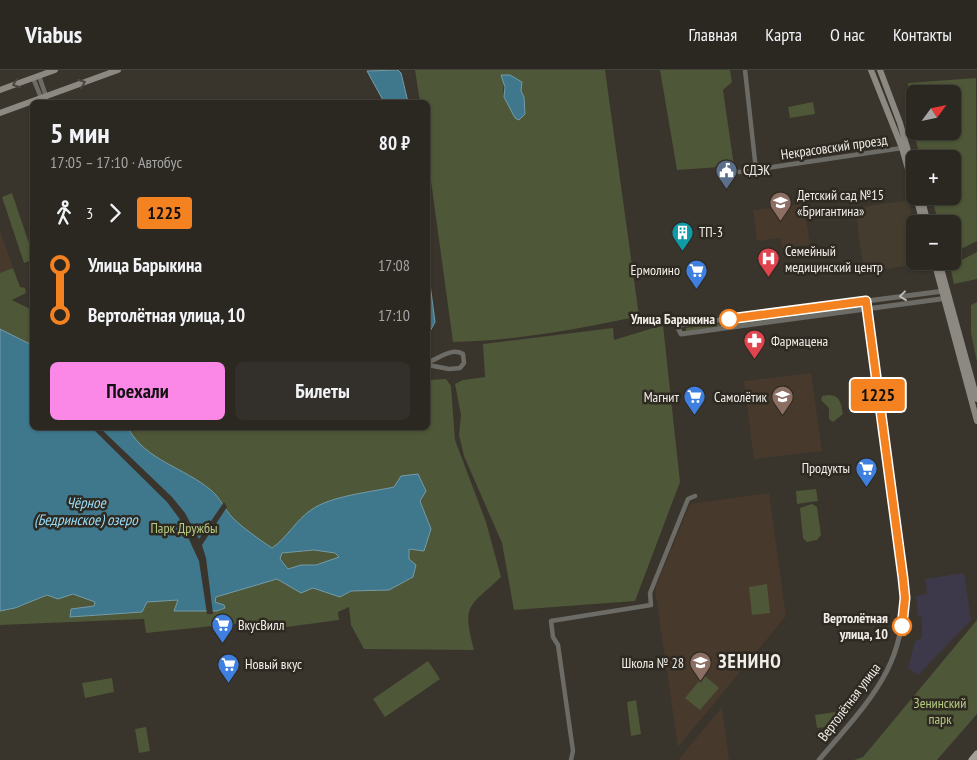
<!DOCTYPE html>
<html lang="ru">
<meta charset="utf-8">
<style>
:root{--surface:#2b2721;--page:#332f2a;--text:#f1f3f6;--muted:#a6a5a5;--line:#47443f;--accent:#fb87e6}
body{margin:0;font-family:"PT Sans Narrow",sans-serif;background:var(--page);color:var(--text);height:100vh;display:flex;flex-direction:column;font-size:19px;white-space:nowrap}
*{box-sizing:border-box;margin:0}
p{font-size:16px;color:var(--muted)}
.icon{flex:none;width:28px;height:28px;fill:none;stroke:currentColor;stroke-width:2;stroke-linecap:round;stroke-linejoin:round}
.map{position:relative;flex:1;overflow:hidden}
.sheet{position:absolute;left:30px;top:30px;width:400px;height:330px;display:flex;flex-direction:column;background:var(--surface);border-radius:8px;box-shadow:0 1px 4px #0004,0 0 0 1px var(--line)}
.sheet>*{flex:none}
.badge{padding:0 10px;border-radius:4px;font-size:18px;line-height:32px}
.needle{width:32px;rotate:57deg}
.fabs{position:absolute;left:906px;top:15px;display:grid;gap:10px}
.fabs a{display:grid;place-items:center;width:55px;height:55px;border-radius:8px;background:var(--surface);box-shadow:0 1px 4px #0004,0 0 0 1px var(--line);font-size:25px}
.map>.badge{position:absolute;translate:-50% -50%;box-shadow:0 0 0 2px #fff}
.legs{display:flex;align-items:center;gap:8px;height:55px;padding:0 20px;font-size:16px}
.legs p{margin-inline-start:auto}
.head{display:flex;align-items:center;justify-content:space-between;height:85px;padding:0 20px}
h1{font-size:28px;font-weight:700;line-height:38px}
.primary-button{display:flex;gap:10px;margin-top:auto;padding:10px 20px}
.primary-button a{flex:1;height:58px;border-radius:8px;background:var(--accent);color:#111;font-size:20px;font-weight:700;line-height:58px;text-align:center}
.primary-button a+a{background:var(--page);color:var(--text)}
ul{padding:0 20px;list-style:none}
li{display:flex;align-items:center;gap:18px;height:50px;font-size:19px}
li i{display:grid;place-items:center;width:8px;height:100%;margin:0 6px;background:currentColor}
li i::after{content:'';width:12px;height:12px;margin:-6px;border:4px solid;border-radius:50%;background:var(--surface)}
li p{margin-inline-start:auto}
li:first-child i{background:linear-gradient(#0000 50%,currentColor 0)}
li:last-child i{background:linear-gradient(currentColor 50%,#0000 0)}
header{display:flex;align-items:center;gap:30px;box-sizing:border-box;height:70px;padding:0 25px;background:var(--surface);border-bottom:1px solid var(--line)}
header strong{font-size:24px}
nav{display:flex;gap:28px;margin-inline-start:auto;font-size:18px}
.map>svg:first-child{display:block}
.built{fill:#443c2e}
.education{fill:#48392d}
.medical{fill:#3e394a}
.green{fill:#4e5737;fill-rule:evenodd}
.water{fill:#3f788d;stroke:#749ba9;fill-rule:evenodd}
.pier{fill:#39342c}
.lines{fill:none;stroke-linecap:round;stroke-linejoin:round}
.minor{stroke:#6d6b66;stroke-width:4.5}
.tertiary{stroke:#6d6b66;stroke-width:5}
.secondary{stroke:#8c8982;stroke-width:6}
.primary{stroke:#a3a097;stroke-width:7}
.oneway{stroke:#4a463f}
.oneway2{stroke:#bcbab5}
.line-1-casing{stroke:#fff;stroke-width:11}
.line-1{stroke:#f58220;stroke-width:8}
.stop-1-dot{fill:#fff;stroke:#f58220;stroke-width:2.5}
.labels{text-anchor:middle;stroke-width:5;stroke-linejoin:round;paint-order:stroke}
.street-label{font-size:14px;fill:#f1eee9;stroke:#2e2a22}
.poi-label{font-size:14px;fill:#f1eee9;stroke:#2e2a22;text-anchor:start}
.stop-label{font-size:14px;font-weight:bold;fill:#f1eee9;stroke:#2e2a22;text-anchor:end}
.park-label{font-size:14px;fill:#b6ca81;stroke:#2e2a22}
.water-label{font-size:15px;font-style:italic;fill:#98ddf8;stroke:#2e2a22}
.district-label{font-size:19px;font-weight:bold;letter-spacing:1px;fill:#f1eee9;stroke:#2e2a22}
</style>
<header>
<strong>Viabus</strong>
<nav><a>Главная</a><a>Карта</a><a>О нас</a><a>Контакты</a></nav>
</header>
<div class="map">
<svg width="977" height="690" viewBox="0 0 977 690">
<rect width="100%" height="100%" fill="#39342c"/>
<path class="built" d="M909,130L915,167V191H919V194L864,202L855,138Z"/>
<path class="education" d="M804,134L810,175L782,178L780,168L757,171L753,140Z
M0,160L13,198L0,203Z
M811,303L822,381L754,389L744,311Z
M769,423L786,546L678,677L655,519L690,434Z
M722,637L729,690H678Z"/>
<path class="medical" d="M964,503L971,550L918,605L908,598L915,571L922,568V547L918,546L916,526L927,524L925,509Z"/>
<path class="green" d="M415,0H605L639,246C579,259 515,271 453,272L428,89V32H420ZM510,5C524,15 522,29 525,44L515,48C511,30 494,24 510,5Z
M660,0H730L732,12L723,20L734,96L677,100Z
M976,8L977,171L953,183L952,154H939L931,126H952V89H921L909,47L908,13ZM915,24H952V61H915Z
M813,32L815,44L790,48L788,37Z
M12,123L32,182V190L24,193L2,127Z
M977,182V209L954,214L950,196Z
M13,198L20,217L25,218L26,223L12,230L32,240V358H428V310L446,309L451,316L455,370L486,452L501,507C468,538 462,534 474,580L364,579L351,555L349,537L338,542L339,550L264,560L262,551L146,563L144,549L0,555V203Z
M977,232V292L971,263V235Z
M857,235V238L686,261V258Z
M663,255L680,412L635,531L514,540L502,473L464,386L459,365L461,345L455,314L463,310L485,307L483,274L613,258L614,270Z
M829,325C841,326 841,334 843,344L833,352L829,349V338L821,330L822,326Z
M816,419L818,431L797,434L796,421Z
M812,434L817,437L821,465L817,470L807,472L803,468L800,438Z
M767,514L770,543L752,545L749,517Z
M977,550V644L937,690H854L863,687Z
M428,591L440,609L385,647L373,629Z
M704,605L719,618L700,640L685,628Z
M112,608L114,622L85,628L82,613Z
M636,630L641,664L631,666L627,632Z
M835,642L836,656L817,658L815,645Z
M146,657L150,681L139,683L135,659Z"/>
<path class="water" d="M398,0L401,3L408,32H384L367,1Z
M501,5H510L522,12L521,21L524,27L525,44L519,50L515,48L504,27L505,17Z
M428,199L435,252L428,265Z
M0,259L32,275V358H128C146,391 184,397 212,421C220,428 225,440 233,448C244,459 259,469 272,478C287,468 296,450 311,440C330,426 371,422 394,417L401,406L418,404L426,421L420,431L431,459L424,481L409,479V489L416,495L413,507L389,520L351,521L340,527L313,518L301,523L277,509L216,527L215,532L224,535L225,538L217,541H174L178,530L147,532L142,542L70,547L71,539L94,536L95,532L73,524L58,529L47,525L15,538L0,541ZM314,480L335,483L339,487L316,495H301L288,499L280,489L282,483Z"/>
<path class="pier" d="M92,358H100L172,427L185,443L199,469L224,432L227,437L202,475L206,488L213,544H207L199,491L179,448L167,432Z"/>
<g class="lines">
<path class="minor" d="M745,0L756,100
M39,6L46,26L45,32
M33,8L42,30
M739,102L902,78
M428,292C439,289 451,277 463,284L464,293L460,298L449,299L428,295
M571,690L573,681L558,575L553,567L551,551L651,535L650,523L688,429L695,426"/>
<path class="tertiary" d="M944,221L680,255L678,258L681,264L948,228
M819,690C870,630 910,593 903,509L866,236"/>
<path class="secondary" d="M871,0L902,78L915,124
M880,0L900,53L915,105
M0,20L55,0
M0,43L118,0
M916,126L923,154
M921,126L928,154
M934,191L977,351
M939,191L977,329"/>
<path class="primary" d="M972,690L977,684"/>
</g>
<defs><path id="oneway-chevron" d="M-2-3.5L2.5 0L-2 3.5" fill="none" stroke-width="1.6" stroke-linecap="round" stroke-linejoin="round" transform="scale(1.25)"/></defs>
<g class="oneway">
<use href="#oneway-chevron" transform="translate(82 13) rotate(-20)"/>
<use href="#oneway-chevron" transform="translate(16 14) rotate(160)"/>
</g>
<use class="oneway2" href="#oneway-chevron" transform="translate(903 226) rotate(173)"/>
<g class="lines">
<defs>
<path id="line-1" d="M729,249L866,231L903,508L905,528L902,556"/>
</defs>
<use href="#line-1" class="line-1-casing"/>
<use href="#line-1" class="line-1"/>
</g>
<defs>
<symbol id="civic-pin" viewBox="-11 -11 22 30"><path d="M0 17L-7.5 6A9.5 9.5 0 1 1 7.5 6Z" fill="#5c6f8a" stroke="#2e2a22"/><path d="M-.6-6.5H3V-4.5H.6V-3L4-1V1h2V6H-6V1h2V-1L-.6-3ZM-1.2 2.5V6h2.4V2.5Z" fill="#fff"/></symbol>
<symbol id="school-pin" viewBox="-11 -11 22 30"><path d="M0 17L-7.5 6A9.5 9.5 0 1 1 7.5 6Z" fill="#8d6e63" stroke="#2e2a22"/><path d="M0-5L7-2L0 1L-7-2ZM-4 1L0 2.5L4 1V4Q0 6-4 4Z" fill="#fff"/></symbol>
<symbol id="building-pin" viewBox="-11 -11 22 30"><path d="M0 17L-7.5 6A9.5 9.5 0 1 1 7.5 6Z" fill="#0f9aa8" stroke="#2e2a22"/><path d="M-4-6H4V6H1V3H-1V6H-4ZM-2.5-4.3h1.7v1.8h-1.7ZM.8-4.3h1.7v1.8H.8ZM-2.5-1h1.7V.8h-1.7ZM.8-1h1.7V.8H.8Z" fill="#fff"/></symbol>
<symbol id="hospital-pin" viewBox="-11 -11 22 30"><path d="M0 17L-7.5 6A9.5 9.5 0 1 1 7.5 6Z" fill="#e0444e" stroke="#2e2a22"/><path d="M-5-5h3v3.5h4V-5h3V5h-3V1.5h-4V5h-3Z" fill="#fff"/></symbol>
<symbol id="supermarket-pin" viewBox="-11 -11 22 30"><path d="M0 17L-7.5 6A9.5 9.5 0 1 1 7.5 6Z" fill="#3f7fe0" stroke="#2e2a22"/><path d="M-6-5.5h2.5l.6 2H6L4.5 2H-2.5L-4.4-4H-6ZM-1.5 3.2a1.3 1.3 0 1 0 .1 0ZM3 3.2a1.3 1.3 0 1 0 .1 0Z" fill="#fff"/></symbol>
<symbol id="pharmacy-pin" viewBox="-11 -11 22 30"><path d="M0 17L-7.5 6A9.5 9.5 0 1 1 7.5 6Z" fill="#e0444e" stroke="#2e2a22"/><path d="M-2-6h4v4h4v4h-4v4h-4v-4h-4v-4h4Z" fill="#fff"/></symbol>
</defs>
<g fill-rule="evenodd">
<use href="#civic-pin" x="714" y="88" width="25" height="34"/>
<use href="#school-pin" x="768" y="120" width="25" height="34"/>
<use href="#building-pin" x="670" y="150" width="25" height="34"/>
<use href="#hospital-pin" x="756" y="176" width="25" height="34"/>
<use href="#supermarket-pin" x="684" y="188" width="25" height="34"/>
<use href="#pharmacy-pin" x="742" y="258" width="25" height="34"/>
<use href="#supermarket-pin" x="682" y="314" width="25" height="34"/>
<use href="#school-pin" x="770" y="314" width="25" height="34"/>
<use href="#supermarket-pin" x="854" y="386" width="25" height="34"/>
<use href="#supermarket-pin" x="210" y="542" width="25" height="34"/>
<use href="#school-pin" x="688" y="580" width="25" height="34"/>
<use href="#supermarket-pin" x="216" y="582" width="25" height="34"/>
</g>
<g class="stop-1-dot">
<circle cx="729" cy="249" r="9"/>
<circle cx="902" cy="556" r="9"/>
</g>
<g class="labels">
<g class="street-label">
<text transform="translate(834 77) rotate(-8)" y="5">Некрасовский проезд</text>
<text transform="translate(849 632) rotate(-53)" y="5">Вертолётная улица</text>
</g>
<g class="poi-label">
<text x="743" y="105">СДЭК</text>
<text x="797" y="130">Детский сад №15<tspan x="797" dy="16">«Бригантина»</tspan></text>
<text x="699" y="167">ТП-3</text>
<text x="785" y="186">Семейный<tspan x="785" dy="16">медицинский центр</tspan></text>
<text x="680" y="205" text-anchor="end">Ермолино</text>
<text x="771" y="276">Фармацена</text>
<text x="679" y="332" text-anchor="end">Магнит</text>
<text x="767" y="332" text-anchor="end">Самолётик</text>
<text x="850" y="403" text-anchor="end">Продукты</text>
<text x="238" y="560">ВкусВилл</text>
<text x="684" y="598" text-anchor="end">Школа № 28</text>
<text x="245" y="599">Новый вкус</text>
</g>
<g class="stop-label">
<text x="715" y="254">Улица Барыкина</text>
<text x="888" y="553">Вертолётная<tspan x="888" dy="16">улица, 10</tspan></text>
</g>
<g class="park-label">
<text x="184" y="463">Парк Дружбы</text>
<text x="940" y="638">Зенинский<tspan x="940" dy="16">парк</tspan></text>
</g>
<g class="water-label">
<text x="86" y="438">Чёрное<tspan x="86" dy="17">(Бедринское) озеро</tspan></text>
</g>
<g class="district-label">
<text x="750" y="598">ЗЕНИНО</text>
</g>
</g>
</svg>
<div class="fabs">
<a><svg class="needle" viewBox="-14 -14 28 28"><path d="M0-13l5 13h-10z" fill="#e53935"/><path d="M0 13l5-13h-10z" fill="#a6a5a5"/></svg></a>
<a>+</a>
<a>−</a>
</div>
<b class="badge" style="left:878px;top:325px;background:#f58220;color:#111">1225</b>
<section class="sheet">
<div class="head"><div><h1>5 мин</h1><p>17:05 – 17:10 · Автобус</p></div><b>80 ₽</b></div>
<div class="legs"><svg class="icon" aria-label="walk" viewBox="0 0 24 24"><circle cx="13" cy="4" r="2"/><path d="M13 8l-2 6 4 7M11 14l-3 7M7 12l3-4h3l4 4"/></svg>3<svg class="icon" aria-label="forward" viewBox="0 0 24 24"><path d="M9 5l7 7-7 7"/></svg><b class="badge" style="background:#f58220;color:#111">1225</b></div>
<ul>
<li><i style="color:#f58220"></i><b>Улица Барыкина</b><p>17:08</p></li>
<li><i style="color:#f58220"></i><b>Вертолётная улица, 10</b><p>17:10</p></li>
</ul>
<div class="primary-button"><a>Поехали</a><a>Билеты</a></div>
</section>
</div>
